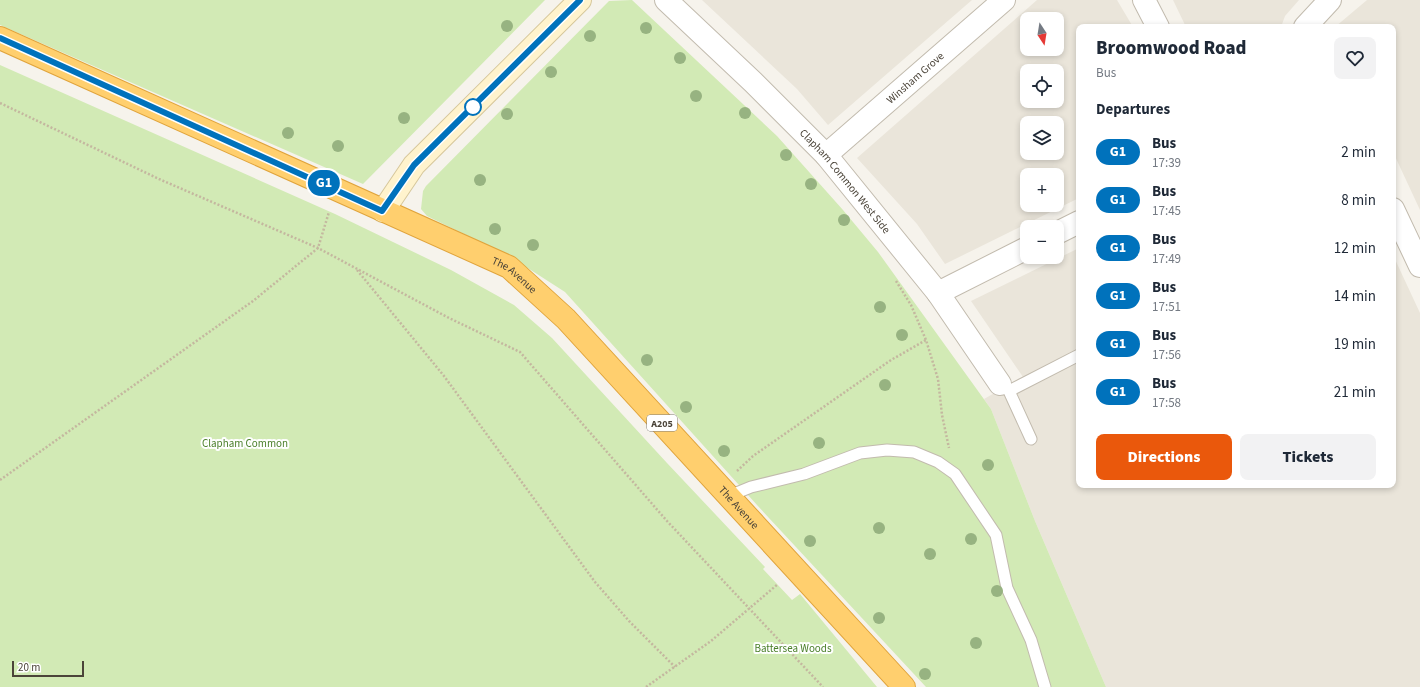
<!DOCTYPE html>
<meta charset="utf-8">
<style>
:root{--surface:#fff;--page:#f2f2f3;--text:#1f2937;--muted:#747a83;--accent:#ea580c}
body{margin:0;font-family:"Source Sans 3",sans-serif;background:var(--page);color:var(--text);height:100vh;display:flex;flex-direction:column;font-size:15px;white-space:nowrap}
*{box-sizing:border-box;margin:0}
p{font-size:13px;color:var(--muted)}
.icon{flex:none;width:22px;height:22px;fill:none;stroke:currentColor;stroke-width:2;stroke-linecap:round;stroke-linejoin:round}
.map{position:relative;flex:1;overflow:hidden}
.drawer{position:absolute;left:1076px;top:24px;width:320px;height:464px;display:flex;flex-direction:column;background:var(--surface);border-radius:8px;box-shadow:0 2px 6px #0003}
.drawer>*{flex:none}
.badge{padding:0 8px;border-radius:13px;font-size:14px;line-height:26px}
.needle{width:26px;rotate:168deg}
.buttons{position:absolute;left:1020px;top:12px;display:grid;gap:8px}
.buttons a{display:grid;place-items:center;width:44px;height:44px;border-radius:8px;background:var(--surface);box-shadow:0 2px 6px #0003;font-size:20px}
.scale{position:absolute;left:12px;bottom:10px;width:72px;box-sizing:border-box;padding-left:4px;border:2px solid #4b4439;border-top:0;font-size:11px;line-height:14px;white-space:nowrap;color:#4b4439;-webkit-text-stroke:3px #fff;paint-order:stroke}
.map>.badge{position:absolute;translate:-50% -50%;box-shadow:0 0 0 2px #fff}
h2{padding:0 20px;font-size:15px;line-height:36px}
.round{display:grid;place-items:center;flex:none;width:42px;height:42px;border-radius:8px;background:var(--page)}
.overview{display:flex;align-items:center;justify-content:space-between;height:68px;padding:0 20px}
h1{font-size:19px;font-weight:800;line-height:30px}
.cta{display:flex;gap:8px;margin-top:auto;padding:8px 20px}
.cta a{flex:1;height:46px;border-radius:8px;background:var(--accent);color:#fff;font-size:16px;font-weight:800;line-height:46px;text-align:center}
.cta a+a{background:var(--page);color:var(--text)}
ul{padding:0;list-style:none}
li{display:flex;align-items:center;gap:12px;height:48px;padding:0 20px}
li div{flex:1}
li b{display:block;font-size:15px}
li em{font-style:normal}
li .badge{min-width:44px;font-weight:700;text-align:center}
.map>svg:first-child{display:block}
.residential{fill:#eae5da;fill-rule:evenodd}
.green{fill:#d2eab5}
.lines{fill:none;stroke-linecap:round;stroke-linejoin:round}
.lane-casing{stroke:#c2bbae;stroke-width:13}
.street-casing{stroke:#c2bbae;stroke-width:24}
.secondary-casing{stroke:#d6c79b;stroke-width:24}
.highway-casing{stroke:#e0a43c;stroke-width:24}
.path{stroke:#c4b79f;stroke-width:2.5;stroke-dasharray:2 2;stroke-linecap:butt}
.lane{stroke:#fff;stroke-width:11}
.street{stroke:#fff;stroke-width:22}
.secondary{stroke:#fff3cd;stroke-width:22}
.highway{stroke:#ffcf6e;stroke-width:22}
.tree{fill:#97b381}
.line-casing{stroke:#fff;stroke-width:9}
.line{stroke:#0072bc;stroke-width:6}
.stop-dot{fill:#fff;stroke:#0072bc;stroke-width:2}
.labels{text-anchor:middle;stroke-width:4;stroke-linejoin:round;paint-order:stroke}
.shield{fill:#fff;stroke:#817c74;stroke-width:1}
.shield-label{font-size:10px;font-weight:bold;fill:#4b4439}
.street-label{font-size:11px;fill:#4b4439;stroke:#fff}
.park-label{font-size:11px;fill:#4a7f2a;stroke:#fff}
</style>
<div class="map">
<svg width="1420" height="687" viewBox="0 0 1420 687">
<rect width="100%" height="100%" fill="#f6f3ec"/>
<path class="residential" d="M702,0H972L828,125L797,89Z
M1037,0H1117L1133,27H1079V198L945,264L917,224L857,158ZM1027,19H1057V49H1027ZM1027,71H1057V101H1027ZM1027,123H1057V153H1027ZM1027,175H1057V205H1027Z
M1173,0H1299L1285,16L1281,27H1186Z
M1367,0H1420V210L1393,152V27H1335Z
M1079,248V485H1393V255L1420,313V687H1106L1035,521L991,409L984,399L1023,377L971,301Z"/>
<path class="green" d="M0,0H545L363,184L0,25Z
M632,0L777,136L843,210L878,252L991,409L1035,521L1106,687H926L757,505L565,292L509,256L427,216L421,209L423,191L426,186L609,1Z
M0,65L335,214L451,270L514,305L552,338L667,463L765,567L763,569L792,600L800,594L877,687H0Z"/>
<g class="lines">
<defs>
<path id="lane" d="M1000,384L1009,391L1079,355
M1009,391L1031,439
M729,496L751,487L804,474L860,453L887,450L914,452L938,462L955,474L996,535L1007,588L1031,640L1045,687"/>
<g id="street">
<path id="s1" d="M666,0L753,82L826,155L938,293L1000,384"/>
<path d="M1144,0L1158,27"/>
<path d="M1305,27L1330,0"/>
<path id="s2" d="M826,155L1004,0"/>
<path d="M1393,209L1420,266"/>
<path d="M1057,233L1079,222"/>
<path d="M938,293L1027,248"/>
</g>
<path id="secondary" d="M383,211L414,165L580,0"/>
<g id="highway">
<path id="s3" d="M0,38L509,267L566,319L904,687"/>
</g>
</defs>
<use href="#lane" class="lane-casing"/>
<use href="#street" class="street-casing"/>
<use href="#secondary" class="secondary-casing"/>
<use href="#highway" class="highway-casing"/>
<path class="path" d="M0,103L159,179L318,248L449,318L520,352L667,521L823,687
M357,270L444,376L595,582L629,621L675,667
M896,281L911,305L926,340L938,379L942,415L949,448
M737,471L753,456L891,360L926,340
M0,480L253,301L318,248L329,212
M646,687L711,641L778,584"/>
<use href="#lane" class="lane"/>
<use href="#street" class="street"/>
<use href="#secondary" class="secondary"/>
<use href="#highway" class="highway"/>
</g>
<g class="tree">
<circle cx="507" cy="26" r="6"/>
<circle cx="646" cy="28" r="6"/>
<circle cx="590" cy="36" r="6"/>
<circle cx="680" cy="58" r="6"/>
<circle cx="551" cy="72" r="6"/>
<circle cx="696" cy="96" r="6"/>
<circle cx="745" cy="113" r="6"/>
<circle cx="507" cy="114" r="6"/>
<circle cx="404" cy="118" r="6"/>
<circle cx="288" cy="133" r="6"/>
<circle cx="338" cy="146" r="6"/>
<circle cx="786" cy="155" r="6"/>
<circle cx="480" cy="180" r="6"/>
<circle cx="811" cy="184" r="6"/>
<circle cx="844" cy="220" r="6"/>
<circle cx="495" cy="229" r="6"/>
<circle cx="533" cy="245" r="6"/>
<circle cx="880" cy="307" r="6"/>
<circle cx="902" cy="335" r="6"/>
<circle cx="647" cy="360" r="6"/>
<circle cx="885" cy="385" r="6"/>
<circle cx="686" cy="407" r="6"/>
<circle cx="819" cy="443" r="6"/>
<circle cx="724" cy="451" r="6"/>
<circle cx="988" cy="465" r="6"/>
<circle cx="879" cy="528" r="6"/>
<circle cx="971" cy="539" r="6"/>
<circle cx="810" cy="541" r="6"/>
<circle cx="930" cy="554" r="6"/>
<circle cx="997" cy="591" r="6"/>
<circle cx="879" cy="618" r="6"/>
<circle cx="976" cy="643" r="6"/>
<circle cx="925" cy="674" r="6"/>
</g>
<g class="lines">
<defs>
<path id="line" d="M0,38L382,211L414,165L580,0"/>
</defs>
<use href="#line" class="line-casing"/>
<use href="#line" class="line"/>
</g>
<circle class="stop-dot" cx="473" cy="107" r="8"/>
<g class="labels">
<rect class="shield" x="647" y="415" width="30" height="16" rx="3"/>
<g class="shield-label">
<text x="662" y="427">A205</text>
</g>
<g class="street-label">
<text dy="4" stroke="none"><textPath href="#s2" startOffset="118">Winsham Grove</textPath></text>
<text dy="4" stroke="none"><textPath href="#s1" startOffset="255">Clapham Common West Side</textPath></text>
<text dy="4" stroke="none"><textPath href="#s3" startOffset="567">The Avenue</textPath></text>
<text dy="4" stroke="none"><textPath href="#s3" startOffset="891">The Avenue</textPath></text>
</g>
<g class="park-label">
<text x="245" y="447">Clapham Common</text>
<text x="793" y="652">Battersea Woods</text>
</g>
</g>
</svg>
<div class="buttons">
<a><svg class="needle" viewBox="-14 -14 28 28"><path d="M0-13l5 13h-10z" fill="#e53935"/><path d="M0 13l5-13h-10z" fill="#747a83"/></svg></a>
<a><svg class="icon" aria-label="locate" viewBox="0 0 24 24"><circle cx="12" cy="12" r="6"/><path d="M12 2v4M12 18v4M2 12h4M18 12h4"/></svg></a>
<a><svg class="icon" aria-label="layers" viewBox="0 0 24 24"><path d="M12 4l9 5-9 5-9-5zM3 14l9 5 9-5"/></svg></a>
<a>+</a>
<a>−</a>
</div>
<div class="scale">20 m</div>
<b class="badge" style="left:324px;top:183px;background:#0072bc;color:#fff">G1</b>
<section class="drawer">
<div class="overview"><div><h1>Broomwood Road</h1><p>Bus</p></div><a class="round"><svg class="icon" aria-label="heart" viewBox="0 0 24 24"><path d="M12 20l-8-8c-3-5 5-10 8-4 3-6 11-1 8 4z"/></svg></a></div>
<h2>Departures</h2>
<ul>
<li><span class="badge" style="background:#0072bc;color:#fff">G1</span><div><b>Bus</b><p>17:39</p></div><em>2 min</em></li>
<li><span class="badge" style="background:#0072bc;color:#fff">G1</span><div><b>Bus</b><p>17:45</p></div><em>8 min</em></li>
<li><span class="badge" style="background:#0072bc;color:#fff">G1</span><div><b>Bus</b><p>17:49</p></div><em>12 min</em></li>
<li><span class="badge" style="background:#0072bc;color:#fff">G1</span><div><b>Bus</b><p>17:51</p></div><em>14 min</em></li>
<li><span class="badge" style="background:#0072bc;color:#fff">G1</span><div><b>Bus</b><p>17:56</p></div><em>19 min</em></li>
<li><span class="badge" style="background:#0072bc;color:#fff">G1</span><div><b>Bus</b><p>17:58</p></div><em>21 min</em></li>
</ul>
<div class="cta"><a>Directions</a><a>Tickets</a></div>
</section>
</div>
